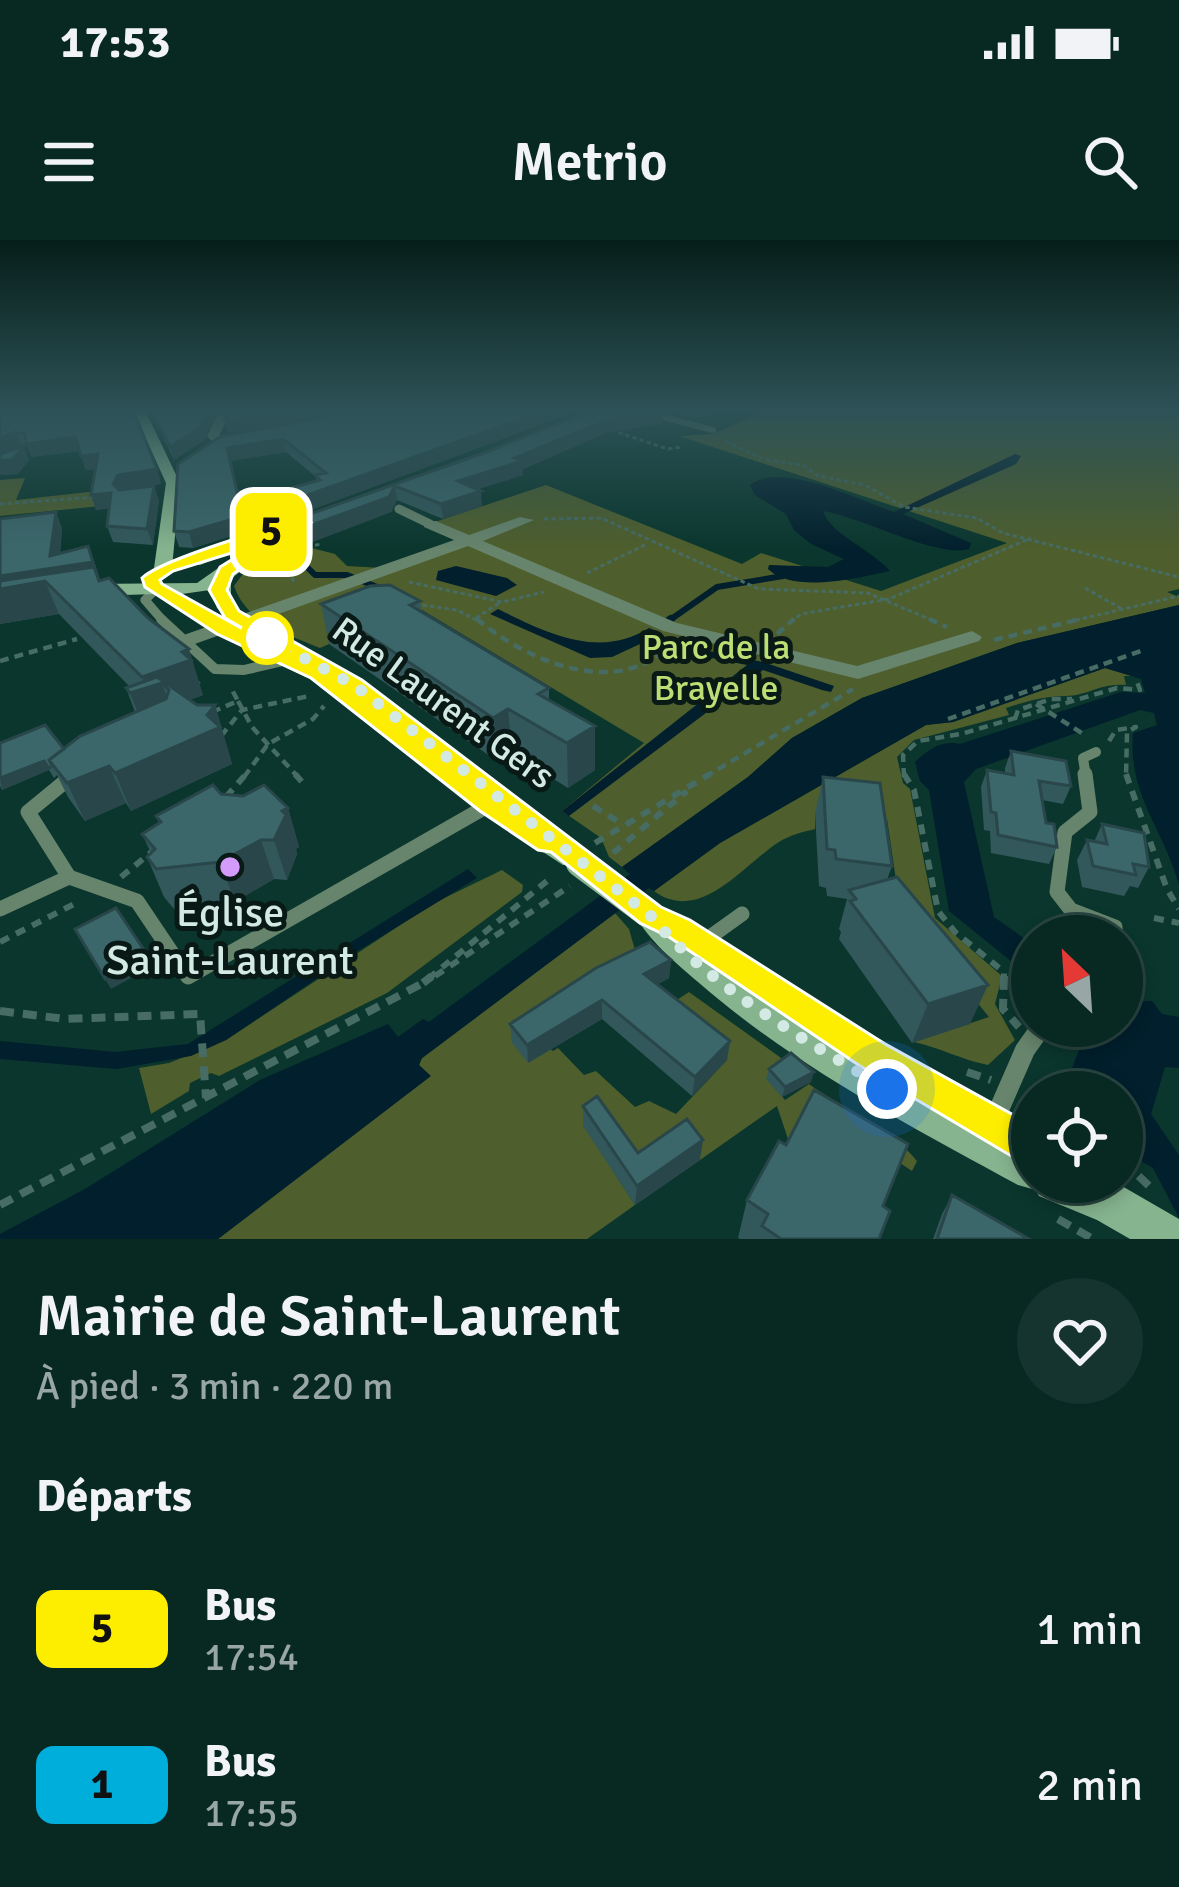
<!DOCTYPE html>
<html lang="fr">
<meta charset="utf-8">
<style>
:root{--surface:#082822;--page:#16342f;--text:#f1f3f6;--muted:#98a6a5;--line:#294440}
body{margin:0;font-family:Signika,sans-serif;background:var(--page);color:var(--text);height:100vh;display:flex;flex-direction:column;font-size:45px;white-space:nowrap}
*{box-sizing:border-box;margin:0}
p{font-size:39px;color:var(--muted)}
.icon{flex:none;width:66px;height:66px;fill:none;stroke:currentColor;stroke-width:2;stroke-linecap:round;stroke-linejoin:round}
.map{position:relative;height:999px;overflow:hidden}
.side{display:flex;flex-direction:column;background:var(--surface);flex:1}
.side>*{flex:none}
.badge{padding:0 24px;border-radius:18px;font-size:42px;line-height:78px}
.needle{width:78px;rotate:335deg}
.buttons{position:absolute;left:1011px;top:675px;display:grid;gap:24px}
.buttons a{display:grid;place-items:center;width:132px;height:132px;border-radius:50%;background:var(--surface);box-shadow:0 6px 18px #0003,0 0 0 3px var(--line);font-size:60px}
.you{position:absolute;width:60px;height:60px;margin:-30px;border:9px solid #fff;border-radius:50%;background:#1a73e8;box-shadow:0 0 0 18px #1a73e833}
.map>.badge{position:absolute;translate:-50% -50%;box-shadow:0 0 0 6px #fff}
h2{padding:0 36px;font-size:45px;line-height:108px}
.round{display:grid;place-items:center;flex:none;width:126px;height:126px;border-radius:63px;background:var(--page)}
.headline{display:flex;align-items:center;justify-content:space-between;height:204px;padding:0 36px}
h1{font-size:57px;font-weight:600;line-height:90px}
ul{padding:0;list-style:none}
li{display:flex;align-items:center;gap:36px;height:156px;padding:0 36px}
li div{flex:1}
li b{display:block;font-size:45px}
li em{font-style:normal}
li .badge{min-width:132px;font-weight:700;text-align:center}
.status{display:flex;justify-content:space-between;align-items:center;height:84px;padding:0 60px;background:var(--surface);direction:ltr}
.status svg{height:33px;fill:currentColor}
header{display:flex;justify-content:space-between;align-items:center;height:156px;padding:0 36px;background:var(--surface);font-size:54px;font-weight:600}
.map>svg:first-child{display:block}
.green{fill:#4e5e2c}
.water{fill:#011f2c}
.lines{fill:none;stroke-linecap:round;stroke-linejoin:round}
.stream-far1{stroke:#011f2c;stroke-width:6}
.stream{stroke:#011f2c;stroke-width:8}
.path-far3{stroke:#476c64;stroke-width:3;stroke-dasharray:4.5 3;stroke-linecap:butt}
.path-far2{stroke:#476c64;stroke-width:4.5;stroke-dasharray:9 6;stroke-linecap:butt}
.path-far1{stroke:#476c64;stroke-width:6;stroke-dasharray:10 8;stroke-linecap:butt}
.path{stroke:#476c64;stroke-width:8;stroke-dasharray:14 9;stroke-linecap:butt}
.lane-far4{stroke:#67846c;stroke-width:6}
.lane-far3{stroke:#67846c;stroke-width:9}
.lane-far2{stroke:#67846c;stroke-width:10}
.lane-far1{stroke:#67846c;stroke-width:15}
.lane{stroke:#67846c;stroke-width:20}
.street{fill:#67846c;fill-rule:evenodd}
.secondary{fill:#86b48f;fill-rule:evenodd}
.path-bridge{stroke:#476c64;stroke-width:4.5;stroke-dasharray:9 6;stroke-linecap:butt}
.secondary-bridge{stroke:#86b48f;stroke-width:28}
.wall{fill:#33585b;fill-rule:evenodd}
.shaded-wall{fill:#29474a}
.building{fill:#3b666a;stroke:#29474a;stroke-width:3;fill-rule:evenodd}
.line{fill:#fdee00;stroke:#fff;stroke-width:3;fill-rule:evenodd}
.walk{stroke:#d3e9e3;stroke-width:12;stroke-dasharray:0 21.6}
.stop-dot{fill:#fff;stroke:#fdee00;stroke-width:6}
.poi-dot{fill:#d59bfb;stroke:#091a16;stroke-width:4.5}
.labels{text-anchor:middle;stroke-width:10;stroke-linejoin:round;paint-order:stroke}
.park-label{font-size:36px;fill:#bdde74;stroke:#091a16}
.street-label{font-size:36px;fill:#d3e9e3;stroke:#091a16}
.near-poi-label{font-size:42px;fill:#d3e9e3;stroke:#091a16}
</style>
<div class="status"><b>17:53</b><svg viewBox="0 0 49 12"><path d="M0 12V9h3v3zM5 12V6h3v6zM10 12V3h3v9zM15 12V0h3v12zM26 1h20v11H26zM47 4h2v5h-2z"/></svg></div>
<header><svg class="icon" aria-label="menu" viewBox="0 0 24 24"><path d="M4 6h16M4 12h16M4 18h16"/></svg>Metrio<svg class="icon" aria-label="search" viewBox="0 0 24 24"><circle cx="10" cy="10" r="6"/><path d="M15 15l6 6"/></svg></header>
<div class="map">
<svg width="1179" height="999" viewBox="0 0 1179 999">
<rect width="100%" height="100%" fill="#0a362d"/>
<path class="green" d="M743,170H1167L1179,177V349L1167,352L1179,357V365L1017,403L862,458L792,498L748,537L622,627L609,617L601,598L562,571L644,503L422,370L387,379L320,408C285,393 247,383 234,346L242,335L273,323L265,318L304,306L335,314L347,326L383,328L457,300L426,285L546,245L742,324L761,313L881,351L1007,303L679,196L713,194L758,174Z
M25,238L16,260L125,248L121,264L0,276V240Z
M1105,428L1133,436H1124L1126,445C1100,443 1087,456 1066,456C1044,456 1028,461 1006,468L1009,475L914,500L897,517L903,543L910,549L935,678L1002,736L995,764L1015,800L988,825C962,820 941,808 914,802L989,777L900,667L887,579L815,573V589C803,592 790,595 779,602C743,625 700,685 654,651L720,603L926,485L953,482Z
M502,630L523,645L522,652L387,753L219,836L211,833L190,843L189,851L151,874L139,828L169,823L226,800L432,664Z
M615,673L629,689L635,710L550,809L553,811L558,808L584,835L596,831L635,867L649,861L676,874L727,820L663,769L689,752L788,823L767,839L785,860L809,844C846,871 888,885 917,921L912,931L900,923L792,911L777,866L700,920L684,900L636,932L602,914L635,965L587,999H218L430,836L419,825L421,819Z"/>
<path class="water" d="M1015,214L1021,216L1016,224L903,274L971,303L969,309C935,318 863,277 823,271C830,294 872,310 890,331C857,338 794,354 768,329L769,325L828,327L844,319L811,304L794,290L786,274L755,255L750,245C783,221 857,260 894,272Z
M456,326L507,338L517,345L496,356L436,340L438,331Z
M1179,365V645C1163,587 1128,556 1133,493L1157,485L1154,473L1140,470L976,529L964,542L994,677L1032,704V738L949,671L929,550L920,541L915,522C928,510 941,500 960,504L1121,452L1145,453L1141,439L1105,428L953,482L926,485L720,603L654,651L649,648L422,818L419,825L431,836L218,999H0V994L85,949L260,840L388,784L398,797L423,779L429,782L630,634L622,627L748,537L792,498L862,458L1017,403Z
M498,369C545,392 599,420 649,388L659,392L651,399L763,422L834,446L831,452L822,450L763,430L569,576L562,571L747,425L640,404L612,417L590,418L490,374Z
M468,629L477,638L356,712L226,800L191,816L117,829L0,819V801L115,812L188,804Z
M1152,761L1162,774L1179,777V828L1165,827L1151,874L1179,915V978L1153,928L1122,910V852H1063L1088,786H1122V762Z"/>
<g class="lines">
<path class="stream-far1" d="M308,319L303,323L315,335H347L377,347
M667,382L717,347L783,336"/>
<path class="stream" d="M662,386L671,379"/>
<path class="path-far3" d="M611,190L668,209L681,207
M725,201L766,220L803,225L818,236L865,245L904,267L977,278L1003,293L1179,337
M0,264L97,257
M544,279L601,278L759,349L868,353L936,382
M293,310L321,304
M273,321L284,317L291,321L289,333L294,342
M587,333L647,304
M409,342L502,362L544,352
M1085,348L1122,369
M415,364L457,370L480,382
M476,378L501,362
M791,382L801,374L889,359L1031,298
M1068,382L1179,356"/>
<path class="path-far2" d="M477,379C528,422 618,460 671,404
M929,379L947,387
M777,394L794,379
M994,400L1081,379
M0,421L77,399
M238,461L252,487L298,537
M212,472L238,461L231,448
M948,479L1141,411
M1015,479L1018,470L1051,459H1072
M221,496L242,470L309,456
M1109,501L1116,490L1136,487L1127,492L1126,537
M244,537L268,504L313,479L324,466
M705,537L853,449
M904,537L903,515L918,501L961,494L1117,448L1140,450L1136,439"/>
<path class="path-far1" d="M295,534L303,543
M904,534L914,550L938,671L955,692L1004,732V739
M1126,534L1167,649L1179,669
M226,557L246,534
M593,566L624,585
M595,603L710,534
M613,613L687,551
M121,637L154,610
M1154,678L1179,683
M0,702L80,661
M435,736L570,646
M428,739L553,636"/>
<path class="path" d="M1004,736L1003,769L1019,787
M423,743L432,736
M0,771L65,779L200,774L206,858
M967,832L991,840
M1122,920L1149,946
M0,965L425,742
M1058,979L1093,999"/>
<path class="lane-far4" d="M651,174L713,190"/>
<path class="lane-far3" d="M399,269L430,284
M157,348L145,360L164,382"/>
<path class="lane-far2" d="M161,379L215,429L244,430L292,419
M1086,537L1083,518L1096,512"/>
<path class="lane-far1" d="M1085,534L1090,572L1065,592L1057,652L1071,670L1115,687L1116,696
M73,535L28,572L69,637L137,661L188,737L489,565
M0,669L69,637
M703,702L742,674"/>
<path class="lane" d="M994,881L1025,810L1042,786"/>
<path class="street" d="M220,170H232L219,196L223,203L217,207L207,196Z
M520,277L534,280L483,301L677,383L857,426L972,391L982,397L979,401L858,439L663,391L468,306L192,405L185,407L175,401L178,397L454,300L424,287V281H436L469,295Z"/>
<path class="secondary" d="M133,170H145L180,243L172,328L163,333L154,328L166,243Z
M308,275L322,278L272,305L231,339V362L263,391L254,397L326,429L498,559L583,611L587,618L583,625H563L480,571L310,439L217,394L158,354L89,356L80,350L89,344L197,343L251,305L200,325L194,324V316L248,295L255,301ZM210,350L217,368L236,388L182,354Z
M650,663L661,667L673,679L691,680L851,783L1032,884V942H1115L1179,979V999H1130L1097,980L1039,956L1036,950L1018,945C908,885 793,825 698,742C676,723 649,701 635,675L639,667Z"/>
<path class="path-bridge" d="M1036,464L1085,495"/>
<path class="secondary-bridge" d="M580,623L650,675"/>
</g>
<path class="wall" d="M0,170L157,229L161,244L132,248L154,246L159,261L153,305L113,302L107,286L109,268L96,270L91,255L96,229L86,230L79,211L31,217L27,206L21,205L0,214L24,206L29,220L18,234L0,235Z
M150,170H218L204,200L174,220Z
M228,170L305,181L580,170L295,276L264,291L257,288L193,308L179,307L174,291L178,224L304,181L228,193ZM286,212L316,237V241L262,256L237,252L230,221Z
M663,170H731L699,178Z
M662,171V184L608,192L523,229V235L478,249L482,266L443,279L397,260L391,272L299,307L287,302L283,286L484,213Z
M56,272L62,289L60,314L95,324L100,340L201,443L199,444L203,455L190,460L197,465H215L232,524L131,571L126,563L85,581L68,557L57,535L54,538L49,530L2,550L0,546V503L64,509L135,472L126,448L130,447L59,374L0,384V279Z
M420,361L421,372L549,448V460L595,530L568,548L512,513L497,521L329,404L321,364Z
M1011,511L1071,546L1063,564L1042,560L1046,583L1057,607L1049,624L991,613L990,591L984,590L981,547L987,530L1005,533V528Z
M823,537L892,626L887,640L970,784L912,803L839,699L841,692L839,689L847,659L827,656L826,648L819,646L815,573Z
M221,554L288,568L299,607L296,609L297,614L287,640L274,639L235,662L174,669L164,657L147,617L151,613L142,594L159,583L156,576Z
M1102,584L1149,627L1138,648L1130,646L1124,656L1082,647L1077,620L1087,600L1094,602Z
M671,720L669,738L658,744L730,801L727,820L692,856L602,779L528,823L512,803L510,784Z
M769,829L811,842L782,857L766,839Z
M583,866L638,913L700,920L635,965L583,886Z
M952,955L1029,999H933L942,974Z
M747,960L883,966L879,999H740L738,998Z"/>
<path class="shaded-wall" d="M209,170H218L204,200L174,220L170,207Z
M292,170H333L305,181L228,193L225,180Z
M546,170H580L295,276L264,291L260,276L291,261Z
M700,170H731L699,178Z
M662,171V184L608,192L523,229V235L460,255L458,241L609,179Z
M15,192L21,205L0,214V198Z
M76,197L80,211L31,217L26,204Z
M283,199L286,212L230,221L227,208Z
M24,206L29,220L18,234L0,235V220Z
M98,214L103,228L86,230L81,216Z
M157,229L161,244L123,250L118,259L113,244L118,235Z
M154,246L159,261L153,305L147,289Z
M395,246L397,260L391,272L299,307L295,291Z
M481,251L482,266L443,279L441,264Z
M111,253L116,268L96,270L91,255Z
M56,272L62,289L58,327L88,306L100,340L45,341L59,374L0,384V336L50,316Z
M253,273L257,288L193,308L189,292Z
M189,409L203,455L174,466L169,450L162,443L174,479L144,489L130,453L146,448L142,437L182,412Z
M215,465L232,524L131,571L115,533L207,475Z
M508,469L512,513L497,521L493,478Z
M595,486V530L568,548L567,503Z
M44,521L49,530L2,550L0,538Z
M109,526L126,563L85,581L67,543Z
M288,568L299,607L296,609L297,614L287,640L274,600L282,571Z
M261,600L274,639L235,662L220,622Z
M148,716L153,726L111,749L105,739Z
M671,720L669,738L643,752L644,734Z
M988,745L970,784L912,803L928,764Z
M602,760V779L528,823L527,805Z
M730,801L727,820L692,856L695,837Z
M814,832L811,842L782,857L785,847Z
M703,900L700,920L635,965L637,946Z"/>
<path class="building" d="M0,170H40L45,173L54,170H133L157,229L118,235L113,244L119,250L154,246L147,289L107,286L111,253L91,255L98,214L81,216L76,197L26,204L25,194L15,192L0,198Z
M152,170H209L200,187L170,207Z
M228,170H292L225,180Z
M342,170H546L291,261L260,276L253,273L189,292L174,291L178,224L220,197L327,176ZM283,199L326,233L315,235L320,240L262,256L259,249L237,252L227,208Z
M592,170L662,171L609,179L515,218L522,221L458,241L481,251L441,264L395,246L389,257L295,291L283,286L307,275L484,213Z
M24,206L12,220H0V214Z
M56,272L50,316L88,306L93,322L0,336V279Z
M94,327L99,341L109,338L148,378L189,409L182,412L191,420L142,437L45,341L0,349V341Z
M390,345L420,361L410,365L549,448L538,454L595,486L567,503L508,469L493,478L321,364L370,346Z
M157,437L197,465H215L207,475L220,487L115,533L109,526L67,543L49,520L80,496L166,459L169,450L162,443L130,453L126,448Z
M45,485L64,509L49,520L52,526L49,528L44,521L0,538V503Z
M1011,511L1066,521L1071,546L1039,541L1046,583L1054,584L1057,607L998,595L996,573L991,572L987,530L1014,535Z
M823,537L880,543L892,626L836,619L835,610L827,609Z
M213,545L221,554L243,556L264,545L288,568L282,571L286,575L274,600H261L220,622L156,629L147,617L155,609L142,594L161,582L156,576Z
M1102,584L1144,593L1149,627L1133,624L1136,635L1093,626L1087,600L1107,604Z
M897,637L988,745L928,764L850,661L856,659L849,650Z
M116,668L148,716L105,739L75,689Z
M650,702L671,720L644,734L730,801L695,837L602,760L527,805L510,784L596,728Z
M791,813L814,832L785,847L769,829Z
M814,850L908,904L883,966L890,971L879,999H781L762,986L768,974L747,960L779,901L786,905Z
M597,856L638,913L687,879L703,900L637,946L583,866Z
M952,955L1029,999H937Z"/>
<linearGradient id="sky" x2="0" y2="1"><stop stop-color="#061e19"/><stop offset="0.55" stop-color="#2d5257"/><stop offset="1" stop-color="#2d5257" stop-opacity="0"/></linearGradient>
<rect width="1179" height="310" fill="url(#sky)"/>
<path class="line" d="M296,279L310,283L233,334L227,350L239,371L362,440L661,667L690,680L885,804L1046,893L1051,907L1046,920L1032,925L1018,920L860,826L669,697L640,683L551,612L538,610L480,571L311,438L217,394L145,347L142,338C162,319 263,291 296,279ZM254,306L220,327L209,350L225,378L261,399L162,344L160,340L173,331Z"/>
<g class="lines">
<path class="walk" d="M267,398L354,445L650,675C711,749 806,800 887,849"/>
</g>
<circle class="stop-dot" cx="267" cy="398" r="24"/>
<circle class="poi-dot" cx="230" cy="627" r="12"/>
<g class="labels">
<g class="park-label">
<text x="716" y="419">Parc de la<tspan x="716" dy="41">Brayelle</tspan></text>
</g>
<g class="street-label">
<text transform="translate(444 462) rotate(36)" y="13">Rue Laurent Gers</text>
</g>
<g class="near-poi-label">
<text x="230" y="686">Église<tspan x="230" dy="48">Saint-Laurent</tspan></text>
</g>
</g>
</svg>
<div class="buttons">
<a><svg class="needle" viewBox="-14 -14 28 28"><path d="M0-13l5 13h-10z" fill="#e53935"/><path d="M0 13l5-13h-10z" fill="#98a6a5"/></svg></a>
<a><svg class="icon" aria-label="locate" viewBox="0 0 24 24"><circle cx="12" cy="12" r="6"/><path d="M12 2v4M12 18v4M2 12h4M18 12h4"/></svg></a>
</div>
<div class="you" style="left:887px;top:849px"></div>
<b class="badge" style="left:271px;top:292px;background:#fdee00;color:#111">5</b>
</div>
<section class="side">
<div class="headline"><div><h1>Mairie de Saint-Laurent</h1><p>À pied · 3 min · 220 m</p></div><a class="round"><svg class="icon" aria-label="heart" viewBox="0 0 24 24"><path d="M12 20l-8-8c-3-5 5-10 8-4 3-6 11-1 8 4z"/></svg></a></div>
<h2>Départs</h2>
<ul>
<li><span class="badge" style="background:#fdee00;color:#111">5</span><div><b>Bus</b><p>17:54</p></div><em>1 min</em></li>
<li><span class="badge" style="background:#00aedc;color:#111">1</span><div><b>Bus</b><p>17:55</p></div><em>2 min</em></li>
</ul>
</section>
